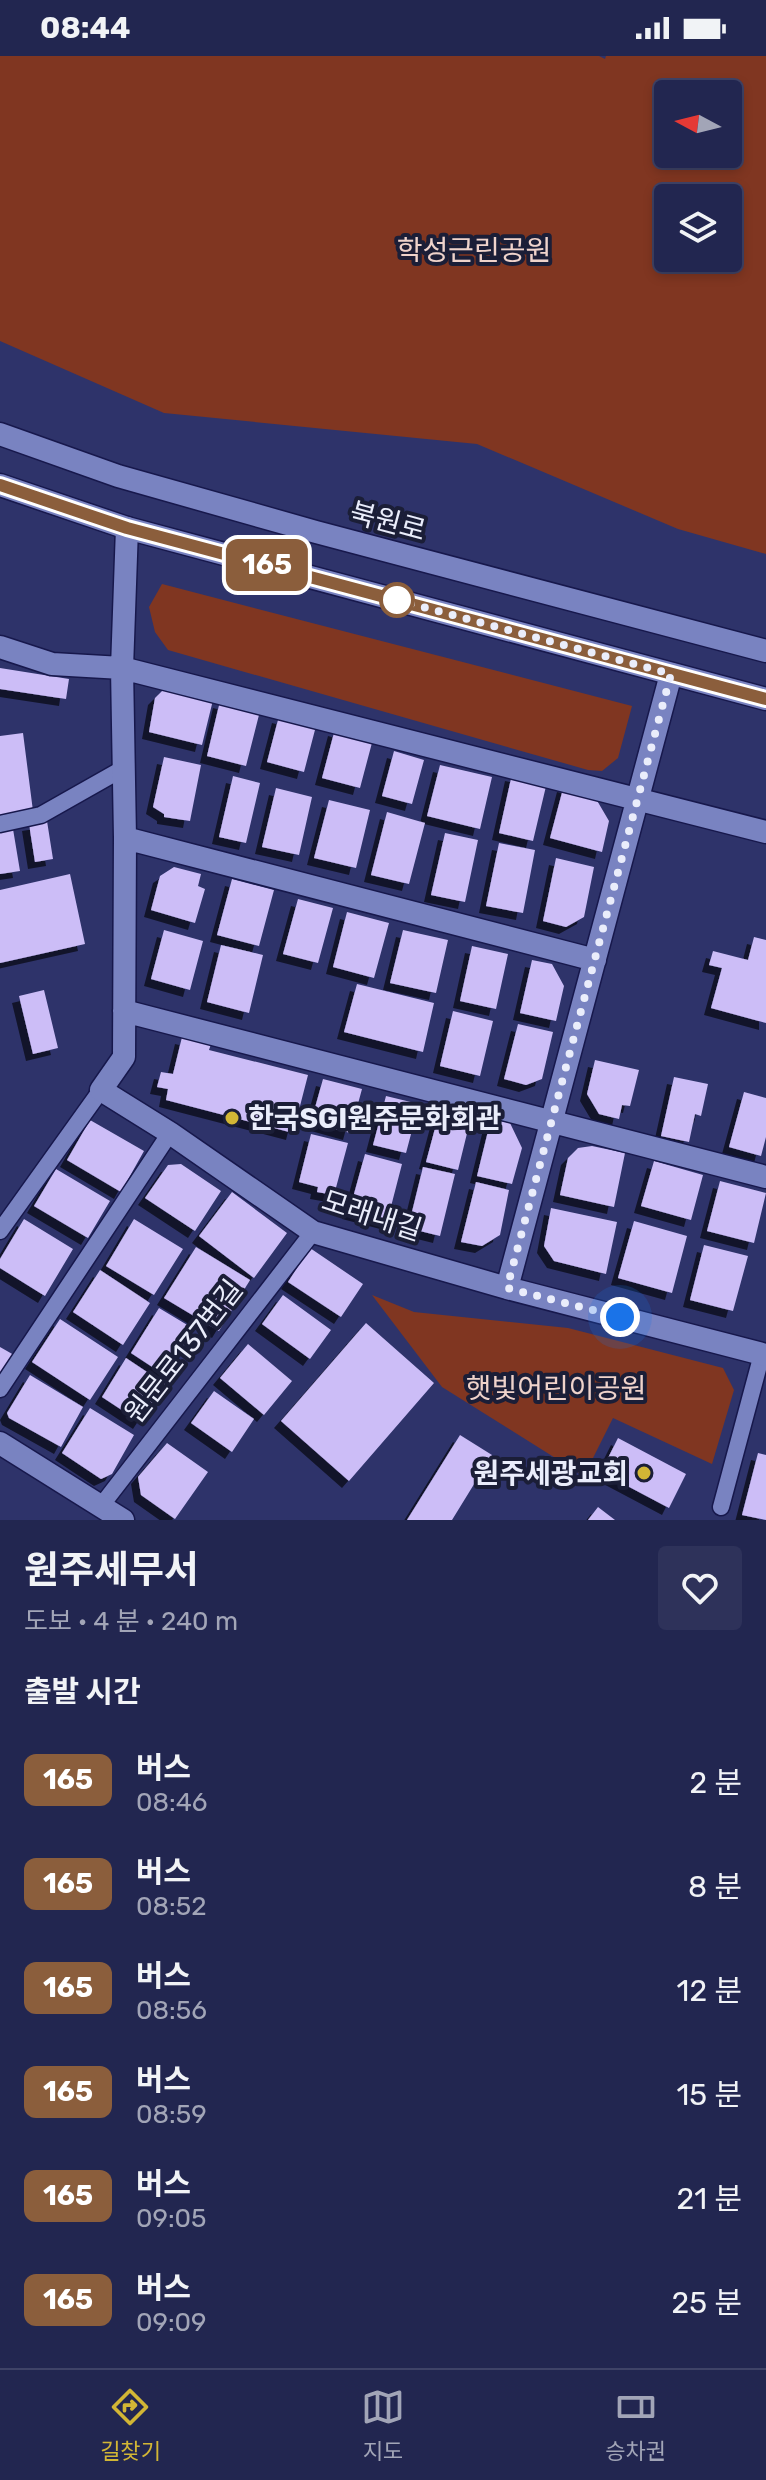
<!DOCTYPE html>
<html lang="ko">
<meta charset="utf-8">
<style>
:root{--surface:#222650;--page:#2e325a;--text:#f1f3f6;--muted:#a2a5b7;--line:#3f4367;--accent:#d2b635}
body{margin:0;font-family:Rubik,"Noto Sans KR",sans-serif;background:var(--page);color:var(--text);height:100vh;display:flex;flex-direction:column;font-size:30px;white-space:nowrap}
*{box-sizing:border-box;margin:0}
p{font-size:26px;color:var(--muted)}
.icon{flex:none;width:44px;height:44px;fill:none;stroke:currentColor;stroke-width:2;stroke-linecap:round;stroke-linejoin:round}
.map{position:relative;height:1464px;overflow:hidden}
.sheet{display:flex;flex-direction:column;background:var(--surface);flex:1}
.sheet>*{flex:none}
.badge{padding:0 16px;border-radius:12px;font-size:28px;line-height:52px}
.needle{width:52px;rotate:277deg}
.fabs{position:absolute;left:654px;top:24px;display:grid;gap:16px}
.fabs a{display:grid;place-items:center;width:88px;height:88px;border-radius:8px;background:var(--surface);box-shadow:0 4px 12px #0003,0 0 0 2px var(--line);font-size:40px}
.you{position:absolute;width:40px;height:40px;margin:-20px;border:6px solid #fff;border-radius:50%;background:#1a73e8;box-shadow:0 0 0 12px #1a73e833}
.map>.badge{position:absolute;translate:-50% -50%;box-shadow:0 0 0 4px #fff}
h2{padding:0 24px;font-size:30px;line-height:72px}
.round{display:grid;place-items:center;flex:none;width:84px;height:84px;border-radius:8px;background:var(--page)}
.headline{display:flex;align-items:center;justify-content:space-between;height:136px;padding:0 24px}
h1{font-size:38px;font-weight:700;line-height:60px}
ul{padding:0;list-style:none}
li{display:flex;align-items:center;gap:24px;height:104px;padding:0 24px}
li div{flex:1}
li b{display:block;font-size:30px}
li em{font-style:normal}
li .badge{min-width:88px;font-weight:700;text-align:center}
.status{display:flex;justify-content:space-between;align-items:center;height:56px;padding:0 40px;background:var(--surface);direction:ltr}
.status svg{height:22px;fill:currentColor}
.dock{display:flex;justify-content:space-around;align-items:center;height:112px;border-top:2px solid var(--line);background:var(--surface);font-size:22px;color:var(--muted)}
.dock a{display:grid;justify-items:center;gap:4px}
.dock .current{color:var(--accent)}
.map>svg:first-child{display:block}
.green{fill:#803621;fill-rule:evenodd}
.building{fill:#ccbdf7;filter:url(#shadow)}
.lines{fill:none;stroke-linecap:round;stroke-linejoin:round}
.service-casing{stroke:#17184c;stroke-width:19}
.minor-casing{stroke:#17184c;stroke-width:25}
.tertiary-casing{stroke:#17184c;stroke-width:25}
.service{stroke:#7983c1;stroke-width:16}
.minor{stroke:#7983c1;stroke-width:22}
.tertiary{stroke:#7983c1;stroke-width:22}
.line-casing{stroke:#fff;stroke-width:18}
.line{stroke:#8b5e3c;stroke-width:12}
.walk{stroke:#eaedfb;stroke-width:8;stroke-dasharray:0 14.4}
.stop-dot{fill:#fff;stroke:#8b5e3c;stroke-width:4}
.poi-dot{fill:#d2b635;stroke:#1b1e37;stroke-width:3}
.labels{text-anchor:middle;stroke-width:8;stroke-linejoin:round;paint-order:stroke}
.park-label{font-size:28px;fill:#efd3cb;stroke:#1b1e37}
.street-label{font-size:28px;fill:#eaedfb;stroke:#1b1e37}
.poi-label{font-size:28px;font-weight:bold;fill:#eaedfb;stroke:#1b1e37;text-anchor:start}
</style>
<div class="status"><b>08:44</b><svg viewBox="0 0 49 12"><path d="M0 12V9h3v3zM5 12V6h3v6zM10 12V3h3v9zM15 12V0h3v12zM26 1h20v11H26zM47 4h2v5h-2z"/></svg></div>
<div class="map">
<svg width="766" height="1464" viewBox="0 0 766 1464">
<defs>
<filter id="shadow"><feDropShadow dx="-7" dy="7" stdDeviation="0" flood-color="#0009"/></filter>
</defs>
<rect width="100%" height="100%" fill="#2e336a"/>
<path class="green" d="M0,0H599L605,3L606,0H766V498L678,473L477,388L164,357L0,285ZM728,38V98H668V38ZM728,142V202H668V142Z
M162,528L632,650L618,702L602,715L588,714L168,594L155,576L149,551Z
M372,1239L414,1256L568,1272L723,1312L734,1334L712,1408L613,1362L584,1420L442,1331Z"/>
<path class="building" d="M0,612L69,623L66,643L0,633Z
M165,632L213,644L202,689L149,676L155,642Z
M220,645L260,655L246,710L207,700Z
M279,660L316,670L304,716L267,706Z
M335,673L373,683L360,732L322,722Z
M23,677L33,755L0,759V680Z
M394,695L424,704L412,748L382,740Z
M164,701L201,709L190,765L164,761V758L153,751Z
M440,709L492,721L480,773L427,760Z
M512,718L547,726L533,785L499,777Z
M233,720L260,727L246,787L219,781Z
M564,729L592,736L609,765L602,796L550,782Z
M276,732L312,741L299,799L262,791Z
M329,744L370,754L356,812L314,802Z
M387,756L425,767L409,828L371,819Z
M47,765L53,803L35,806L29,768Z
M13,773L20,815L0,818V775Z
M445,777L478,784L465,846L431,839Z
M499,787L535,794L523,857L486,850Z
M556,802L594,811L584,861L566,871L543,865Z
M174,811L201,818L198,830L205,833L195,867L151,854L160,820Z
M70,818L85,888L0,907V834Z
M232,823L274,834L259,890L217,879Z
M298,843L333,852L318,907L283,898Z
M347,856L389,867L374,922L333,911Z
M164,874L203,885L190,934L151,923Z
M403,874L448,884L436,937L390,927Z
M754,881L766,884V967L711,952L722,912L709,909L713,895L748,904Z
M221,889L263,899L249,957L207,946Z
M472,890L508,898L496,953L460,945Z
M532,904L552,908L564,930L556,965L520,957Z
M357,928L434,947L423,996L344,976Z
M44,934L58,992L33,998L19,940Z
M453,955L493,965L480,1020L440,1010Z
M518,968L553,976L542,1023L526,1029L504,1023Z
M182,981L211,988L209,994L308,1019L293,1077L166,1044L168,1033L157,1031L161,1016L173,1018Z
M595,1004L639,1014L630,1050L622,1049L619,1063L599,1058L587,1038Z
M674,1021L708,1028L701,1060L695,1058L689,1086L661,1080Z
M323,1023L362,1033L350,1077L311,1066Z
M744,1036L766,1042V1081L761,1100L729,1091Z
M386,1040L419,1048L406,1097L373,1089Z
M441,1050L472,1057L458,1114L426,1106Z
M491,1063L510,1067L522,1092L512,1128L477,1120Z
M90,1064L144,1095L121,1136L67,1104Z
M311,1078L348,1087L334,1139L317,1136L318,1131L299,1126Z
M592,1090L625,1097L614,1151L560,1139L568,1102L578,1092Z
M365,1098L402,1108L387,1166L349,1156Z
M654,1105L703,1119L691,1164L641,1150Z
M181,1108L221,1135L195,1175L145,1142L168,1109Z
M423,1111L455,1118L440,1180L408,1172Z
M56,1113L110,1145L88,1182L34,1150Z
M720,1125L766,1137L754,1187L707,1175Z
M476,1126L509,1134L500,1179L482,1190L461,1186Z
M232,1136L287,1177L254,1222L199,1180Z
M551,1152L617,1166L606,1218L554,1205L544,1190Z
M24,1163L73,1193L45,1240L0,1212V1203Z
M134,1163L183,1193L154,1239L106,1210Z
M634,1165L687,1180L672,1237L618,1222Z
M704,1189L748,1200L733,1255L690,1244Z
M196,1191L250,1224L219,1275L164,1242Z
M310,1192L363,1228L341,1261L288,1226Z
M100,1214L150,1247L123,1289L73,1256Z
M283,1239L331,1274L310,1303L262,1268Z
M159,1252L194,1273L166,1320L131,1297Z
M60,1263L118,1301L90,1344L32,1306Z
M366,1267L434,1327L349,1425L281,1365Z
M248,1288L292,1325L264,1359L220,1322Z
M0,1291L14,1299L0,1323Z
M126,1302L165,1328L140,1366L102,1341Z
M30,1319L83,1351L61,1391L9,1362L7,1357Z
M214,1335L254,1363L232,1396L191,1367Z
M90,1352L134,1379L112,1418L101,1423L62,1397Z
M460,1379L492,1399L452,1464H407Z
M618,1382L686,1418L669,1452L601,1416Z
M167,1387L208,1416L175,1463L141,1439L138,1421Z
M758,1397L766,1399V1464L742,1459Z
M598,1451L615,1464H588Z"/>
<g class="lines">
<defs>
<path id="service" d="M0,768L41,759L124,712
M0,1175L101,1034
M0,1333L170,1077
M101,1450L313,1176
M721,1451L762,1298"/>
<path id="minor" d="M127,472L122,612L125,782L124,1001L101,1034L170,1077L313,1176L507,1232L766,1299
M0,591L52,608L122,612L766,776
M125,782L595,904
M124,955L766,1121
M507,1232L671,618"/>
<path id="tertiary" d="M0,378L118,420L316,476L766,595
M0,429L127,472L766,643
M0,1387L123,1464"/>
</defs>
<use href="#service" class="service-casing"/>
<use href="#minor" class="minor-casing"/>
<use href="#tertiary" class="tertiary-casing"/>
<use href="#service" class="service"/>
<use href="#minor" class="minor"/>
<use href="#tertiary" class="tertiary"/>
</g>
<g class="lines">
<defs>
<path id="line" d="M0,429L127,472L766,643"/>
</defs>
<use href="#line" class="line-casing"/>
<use href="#line" class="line"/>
<path class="walk" d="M397,544L671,618L507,1232L620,1261"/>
</g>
<circle class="stop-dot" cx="397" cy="544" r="16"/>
<g class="poi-dot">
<circle cx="232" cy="1062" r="8"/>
<circle cx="644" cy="1417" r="8"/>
</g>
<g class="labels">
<g class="park-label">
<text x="474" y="204">학성근린공원</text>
<text x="556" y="1342">햇빛어린이공원</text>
</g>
<g class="street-label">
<text transform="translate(388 465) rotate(15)" y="10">북원로</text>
<text transform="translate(372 1159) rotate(18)" y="10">모래내길</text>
<text transform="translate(183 1295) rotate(-52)" y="10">원문로137번길</text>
</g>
<g class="poi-label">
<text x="248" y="1072">한국SGI원주문화회관</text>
<text x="628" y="1427" text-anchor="end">원주세광교회</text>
</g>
</g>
</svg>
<div class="fabs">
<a><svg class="needle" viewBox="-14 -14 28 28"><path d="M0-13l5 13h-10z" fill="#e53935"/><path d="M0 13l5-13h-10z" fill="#a2a5b7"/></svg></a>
<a><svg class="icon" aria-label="layers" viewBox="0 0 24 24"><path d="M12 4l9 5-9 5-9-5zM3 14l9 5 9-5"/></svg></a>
</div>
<div class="you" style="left:620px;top:1261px"></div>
<b class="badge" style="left:267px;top:509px;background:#8b5e3c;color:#fff">165</b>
</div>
<section class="sheet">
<div class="headline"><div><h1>원주세무서</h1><p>도보 · 4 분 · 240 m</p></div><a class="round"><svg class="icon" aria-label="heart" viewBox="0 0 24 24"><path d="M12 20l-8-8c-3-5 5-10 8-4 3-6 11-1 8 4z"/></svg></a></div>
<h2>출발 시간</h2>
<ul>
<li><span class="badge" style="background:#8b5e3c;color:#fff">165</span><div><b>버스</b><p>08:46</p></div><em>2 분</em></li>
<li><span class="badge" style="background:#8b5e3c;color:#fff">165</span><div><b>버스</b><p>08:52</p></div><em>8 분</em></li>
<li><span class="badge" style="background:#8b5e3c;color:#fff">165</span><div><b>버스</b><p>08:56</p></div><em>12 분</em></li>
<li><span class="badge" style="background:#8b5e3c;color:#fff">165</span><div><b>버스</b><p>08:59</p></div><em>15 분</em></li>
<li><span class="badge" style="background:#8b5e3c;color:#fff">165</span><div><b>버스</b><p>09:05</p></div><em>21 분</em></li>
<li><span class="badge" style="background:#8b5e3c;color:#fff">165</span><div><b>버스</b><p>09:09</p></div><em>25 분</em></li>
</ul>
</section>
<nav class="dock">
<a class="current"><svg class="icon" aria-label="directions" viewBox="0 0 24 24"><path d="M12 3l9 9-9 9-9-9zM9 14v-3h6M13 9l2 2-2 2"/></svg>길찾기</a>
<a><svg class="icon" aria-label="map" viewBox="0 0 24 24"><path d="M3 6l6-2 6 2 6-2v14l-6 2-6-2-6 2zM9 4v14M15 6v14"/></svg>지도</a>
<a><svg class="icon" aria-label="tickets" viewBox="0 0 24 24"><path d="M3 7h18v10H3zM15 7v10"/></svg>승차권</a>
</nav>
